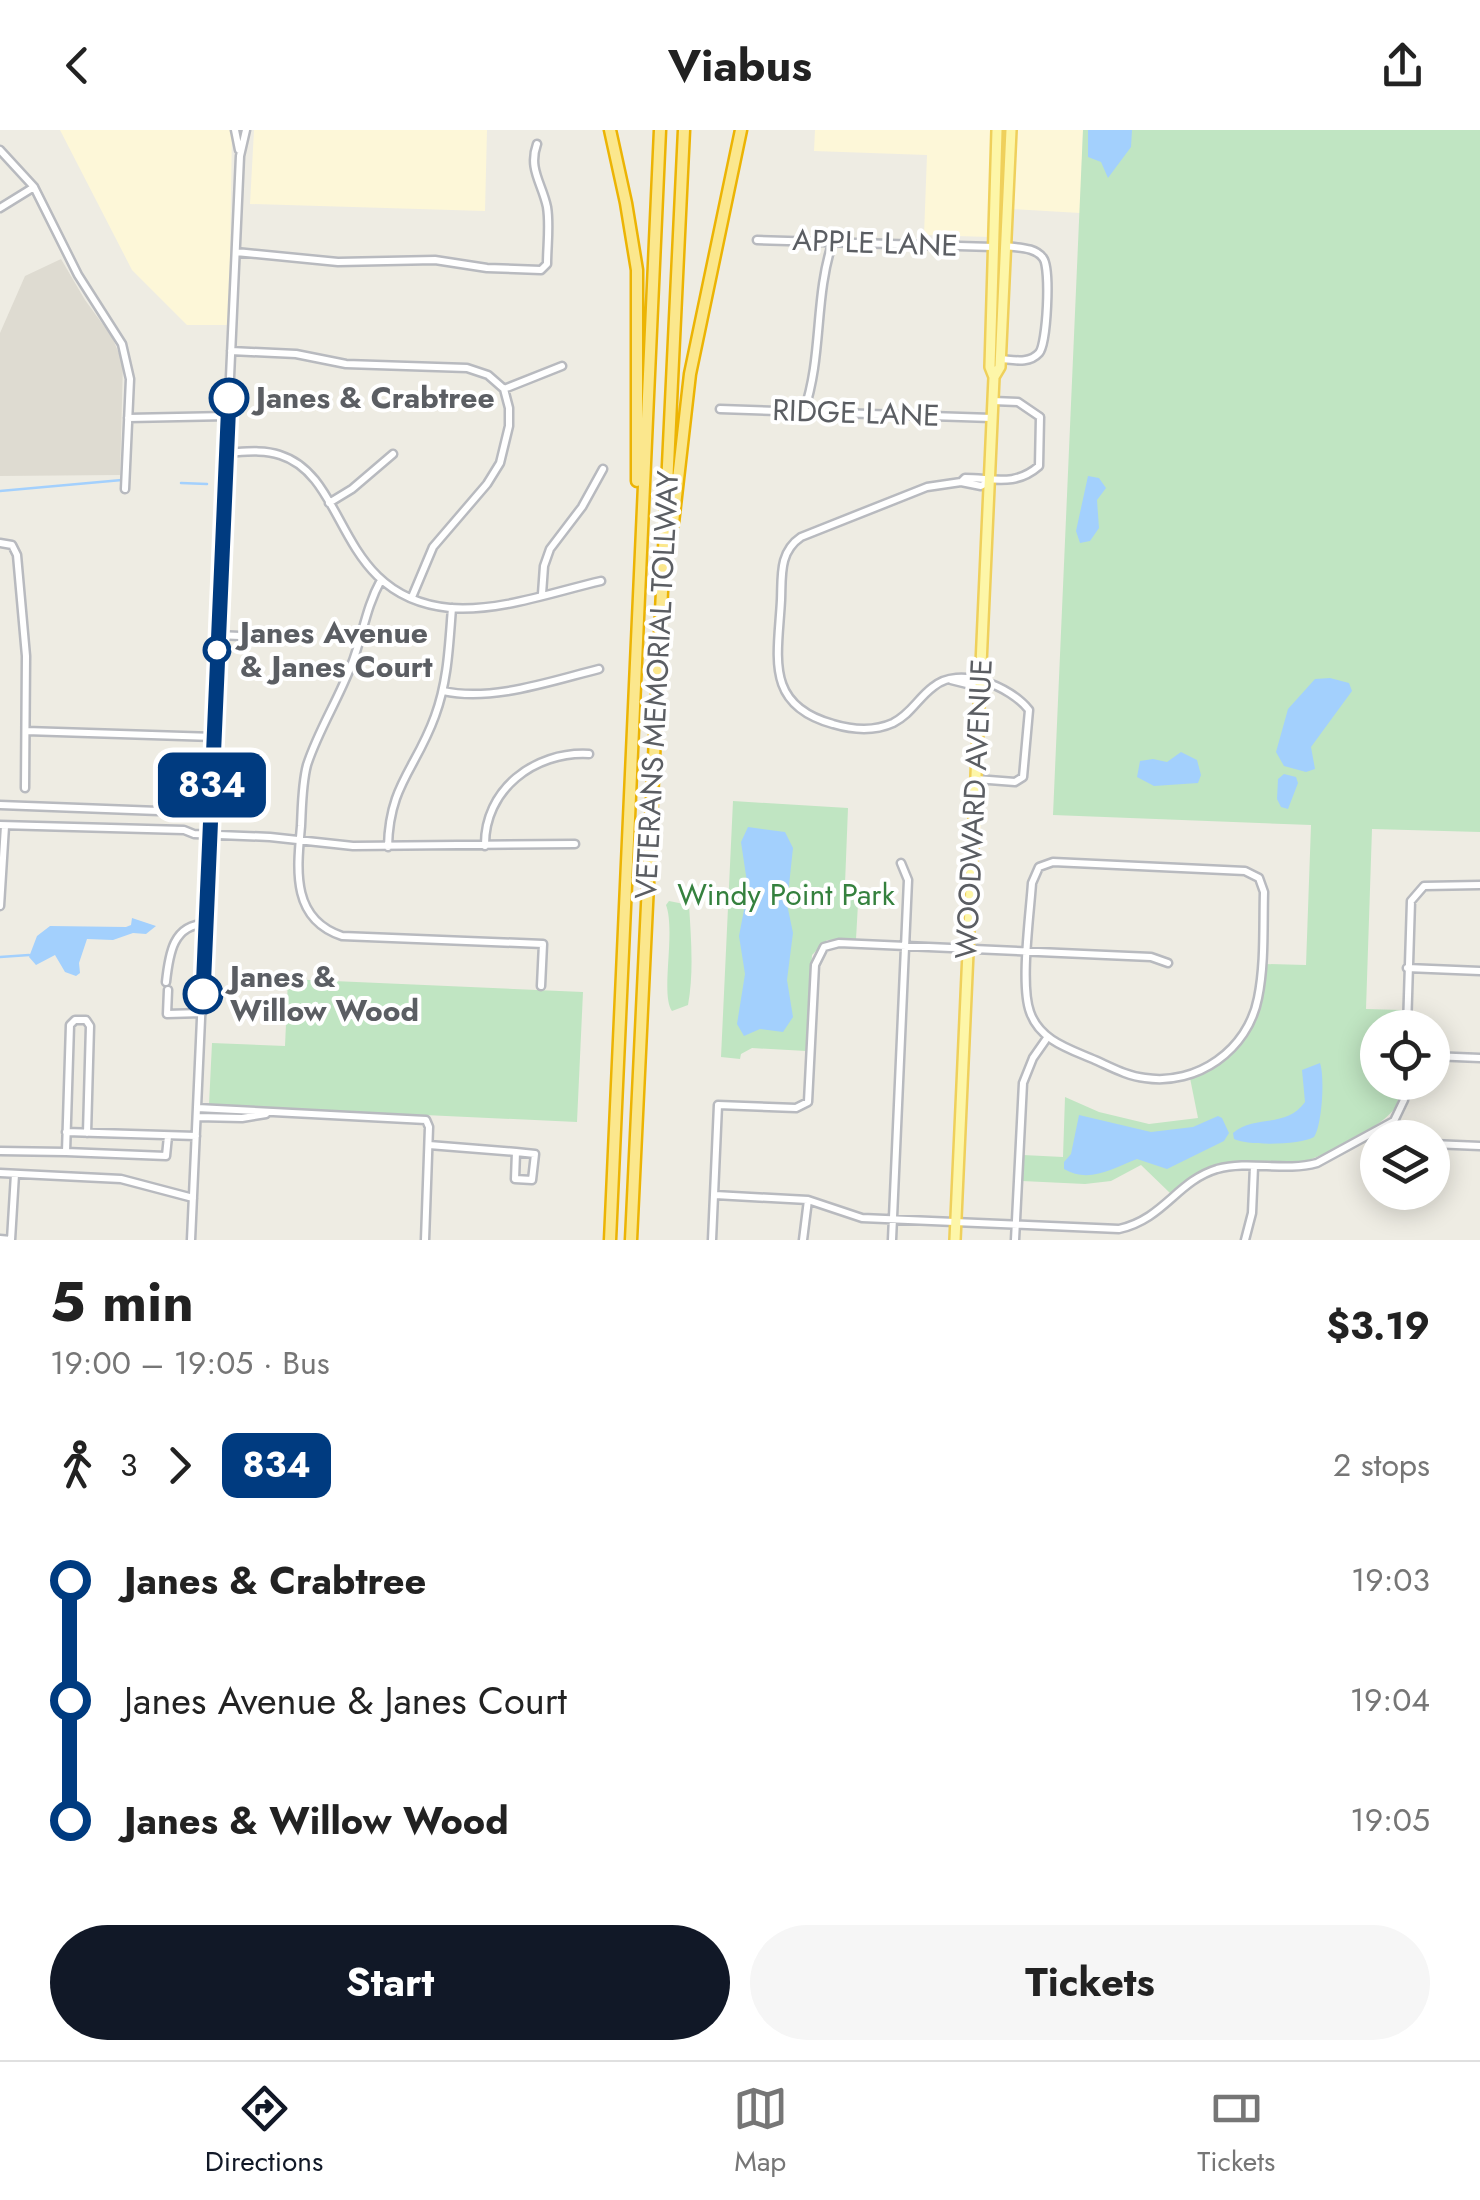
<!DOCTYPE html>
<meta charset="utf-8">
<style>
:root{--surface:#fff;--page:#f6f6f6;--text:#222;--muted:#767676;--line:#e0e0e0;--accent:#111827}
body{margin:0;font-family:Jost,sans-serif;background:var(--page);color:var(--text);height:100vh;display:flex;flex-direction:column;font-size:38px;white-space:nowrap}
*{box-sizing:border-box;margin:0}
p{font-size:32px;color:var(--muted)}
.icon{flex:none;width:55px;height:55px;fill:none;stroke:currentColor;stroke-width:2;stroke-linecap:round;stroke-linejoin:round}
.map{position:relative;height:1110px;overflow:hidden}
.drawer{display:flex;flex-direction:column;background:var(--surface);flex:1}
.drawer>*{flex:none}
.badge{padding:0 20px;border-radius:15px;font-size:35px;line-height:65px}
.tools{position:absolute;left:1360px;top:880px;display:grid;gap:20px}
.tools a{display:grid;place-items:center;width:90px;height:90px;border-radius:50%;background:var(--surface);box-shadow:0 5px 25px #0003;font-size:50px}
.map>.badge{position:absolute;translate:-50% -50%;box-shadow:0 0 0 5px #fff}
.legs{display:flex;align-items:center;gap:15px;height:110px;padding:0 50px;font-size:32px}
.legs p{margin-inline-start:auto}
.summary{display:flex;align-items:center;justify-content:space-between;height:170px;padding:0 50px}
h1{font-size:55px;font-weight:700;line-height:75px}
.cta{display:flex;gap:20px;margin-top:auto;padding:20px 50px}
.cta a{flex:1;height:115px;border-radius:60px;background:var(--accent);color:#fff;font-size:40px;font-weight:700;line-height:115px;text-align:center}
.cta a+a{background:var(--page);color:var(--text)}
ul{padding:0 50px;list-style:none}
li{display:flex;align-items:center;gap:35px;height:120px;font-size:38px}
li i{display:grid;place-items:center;width:15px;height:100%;margin:0 12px;background:currentColor}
li i::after{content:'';width:25px;height:25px;margin:-12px;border:8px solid;border-radius:50%;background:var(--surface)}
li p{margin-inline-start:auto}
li:first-child i{background:linear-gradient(#0000 50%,currentColor 0)}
li:last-child i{background:linear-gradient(currentColor 50%,#0000 0)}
header{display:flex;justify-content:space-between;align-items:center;height:130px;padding:0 50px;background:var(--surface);font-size:45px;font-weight:700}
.tab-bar{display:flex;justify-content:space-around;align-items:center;height:140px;border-top:2px solid var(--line);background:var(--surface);font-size:28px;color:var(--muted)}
.tab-bar a{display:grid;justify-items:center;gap:5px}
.tab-bar .selected{color:var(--accent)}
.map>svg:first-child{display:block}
.commercial{fill:#fdf7d8}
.education{fill:#dedbd1}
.green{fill:#c0e5c2}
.water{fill:#a3d0fd}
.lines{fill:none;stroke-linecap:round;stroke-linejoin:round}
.stream{stroke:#a3d0fd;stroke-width:2.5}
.minor-casing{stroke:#b8babf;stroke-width:11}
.major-casing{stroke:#efd05b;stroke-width:14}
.highway-casing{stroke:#ecb404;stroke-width:15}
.minor{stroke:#fff;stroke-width:6}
.major{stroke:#fdf6a8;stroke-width:9}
.highway{stroke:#fbe78d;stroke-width:10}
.line-1-casing{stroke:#fff;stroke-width:22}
.line-1{stroke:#003b80;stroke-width:15}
.stop-1-dot{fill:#fff;stroke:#003b80;stroke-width:5}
.labels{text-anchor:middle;stroke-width:8;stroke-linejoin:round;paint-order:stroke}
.street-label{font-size:30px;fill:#5b5e63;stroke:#fff}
.stop-label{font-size:30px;font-weight:bold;fill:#5b5e63;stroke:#fff;text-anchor:start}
.park-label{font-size:30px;fill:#35813e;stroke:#fff}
</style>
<header><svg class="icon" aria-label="back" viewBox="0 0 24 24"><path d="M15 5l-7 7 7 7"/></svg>Viabus<svg class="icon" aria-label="share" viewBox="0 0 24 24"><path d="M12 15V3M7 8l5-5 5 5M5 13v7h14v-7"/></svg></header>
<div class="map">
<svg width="1480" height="1110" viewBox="0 0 1480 1110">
<rect width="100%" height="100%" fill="#eeece3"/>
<path class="commercial" d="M60,0H232L229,195H187L132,140Z
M254,0H487L485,81L250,74Z
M815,0H992L989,107L924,105L927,25L814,21Z
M1015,0H1083L1080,83L1011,79Z"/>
<path class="education" d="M61,129L85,170L112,207L123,233L120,345L0,346V203L25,146Z"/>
<path class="green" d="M1083,0H1480V702L1372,699L1366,879L1402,880V897L1378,898V952L1401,953C1400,960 1399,969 1396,976C1387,995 1316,1032 1295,1033C1239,1036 1218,1019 1170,1063L1141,1035L1111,1051L1085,1054L1022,1051L1023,1025L1063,1027L1065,967L1099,982L1149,994L1198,988L1190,948C1246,927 1260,891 1265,834L1306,835L1311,695L1053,685Z
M733,671L848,678L845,754L858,774L856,809L827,810L812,825L806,921L752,918L741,924L740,929L721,927Z
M669,771L689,775C691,807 694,843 688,875L672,881C660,864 676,802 666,775Z
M288,849L583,862L577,992L209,975L212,913L285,916Z"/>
<path class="water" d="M1088,0H1132L1131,17L1108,48L1101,32L1088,27Z
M1088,346L1099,348L1106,358L1097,370L1099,398L1090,411L1080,413L1076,401Z
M1330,548L1349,553L1352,561L1311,617L1315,639L1306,642L1284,636L1276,622L1288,579L1315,549Z
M1181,622L1197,630L1201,645L1198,653L1154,656L1137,647L1140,631L1153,629L1167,632Z
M1284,644L1296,647L1298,653L1288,679L1281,677L1277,669L1278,649Z
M748,697L785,702L793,718L787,774L793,803L787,850L793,887L783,902L760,899L744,906L737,894L745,844L739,806L748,759L741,712Z
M132,788L156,796L146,804L133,803L113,810L87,809L79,833L80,843L76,846L65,842L55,825L36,835L29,827L37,806L50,796L126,797L131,795Z
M1320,933C1325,947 1322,996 1314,1007C1301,1015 1247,1016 1234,1009L1233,1003C1254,984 1286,999 1305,972L1302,940Z
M1079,985L1151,1002L1193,997L1218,986L1222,988L1229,1003L1224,1011L1167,1039L1137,1029C1113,1038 1089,1054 1064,1039V1032L1071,1024Z"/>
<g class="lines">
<path class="stream" d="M181,353L207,354
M0,361L122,350
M0,827L29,825"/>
<defs>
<path id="minor" d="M235,0L239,20
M0,20L34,57L78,145L122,214L130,249L125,359
M0,78L34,57
M757,110L993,117
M236,122L338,132L435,130L487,138L541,140L547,134C547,116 550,95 547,77C542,53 528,39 537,14
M231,221L296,224L346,234L467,238L488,245L504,259L509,278V296L500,333L487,354L433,417L412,467
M1001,229C1014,230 1029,234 1039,223C1047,214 1051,138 1043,128C1035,117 1019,118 1006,116
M504,259L562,236
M720,279L992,288
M804,281C823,226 814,167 833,111
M128,288L228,286
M226,323C244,322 263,319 280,325C350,347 335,467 450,478C499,482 553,462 601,451
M961,352L981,356L990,351
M329,373L352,359L393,324
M0,413L12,415L17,425L26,526L25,658
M381,450C365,479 363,506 351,536C338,570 318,601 307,635C302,654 302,676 301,696C297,740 291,789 342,806L543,814L541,856
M542,464L544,436L550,419L582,377L603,339
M218,505L286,508
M951,550L971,555L978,553
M443,561C492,572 551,551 599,539
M26,601L214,607
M976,649L1015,652L1023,647L1029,580C1010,556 959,535 933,557C918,568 911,584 893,593C873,602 853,600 833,594C764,575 778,527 781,470C782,445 779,422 801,407L927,357L961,352L965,348C993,348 1015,357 1039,336L1040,287L1018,272L993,271
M0,675L185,682L211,678
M0,695L184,700L194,704L270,707L353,716L575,714
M485,716C484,660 534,621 589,624
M388,717C389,655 416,639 435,586C448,551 449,515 452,478
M1053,732L1245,741L1259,748L1264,762C1263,796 1265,834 1258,868C1248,920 1197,956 1145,948C1127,946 1111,937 1095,930C1070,919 1040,911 1030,882C1020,855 1030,784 1032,753L1039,737Z
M0,776L5,696
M1407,838L1480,841
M166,852C169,824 173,794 206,794
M168,860L167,884L202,883
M1407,898L1411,771L1424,756L1480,755
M1432,926L1480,928
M197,978L426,990L429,997L425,1110
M197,987L242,988L266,984
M1394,991L1412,1008
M66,1002L196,1006
M1432,1014L1480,1016
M429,1015L516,1022
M0,1021L66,1022L70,895L75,890H86L90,896L87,1003
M66,1022L166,1026L168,1006
M516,1022L535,1024L532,1050L515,1049Z
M0,1043L121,1049L193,1068
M715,1065L808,1070L862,1088L1119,1099C1164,1089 1177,1051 1217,1039C1250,1030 1284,1042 1317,1033L1394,991L1404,970L1406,952
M0,1109L11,1110L15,1044
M191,1110L240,26L246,0
M712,1110L718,975L796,978L808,972L815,835L824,817L839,813L1151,827L1168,833
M803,1110L808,1070
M892,1110L908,750L901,733
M1015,1110L1023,953L1033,928L1047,908
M1245,1110L1252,1083L1254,1036"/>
<path id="major" d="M994,247L1000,237L1011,0
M955,1110L994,247L990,237L997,0"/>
<path id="highway" d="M610,0L626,73L637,140V351
M668,408L673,393L690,244L741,0
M610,1110L660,0
M631,1110L684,0"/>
</defs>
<use href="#minor" class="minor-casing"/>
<use href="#major" class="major-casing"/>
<use href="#highway" class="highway-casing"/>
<use href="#minor" class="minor"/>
<use href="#major" class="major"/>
<use href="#highway" class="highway"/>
</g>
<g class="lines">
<defs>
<path id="line-1" d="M203,864L229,268"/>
</defs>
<use href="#line-1" class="line-1-casing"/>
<use href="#line-1" class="line-1"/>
</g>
<g class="stop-1-dot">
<circle cx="229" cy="268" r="18"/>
<circle cx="217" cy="520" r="12"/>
<circle cx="203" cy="864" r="18"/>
</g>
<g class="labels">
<g class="street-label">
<text transform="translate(875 113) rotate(2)" y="10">APPLE LANE</text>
<text transform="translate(856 283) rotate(2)" y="10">RIDGE LANE</text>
<text transform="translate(657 555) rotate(-87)" y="10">VETERANS MEMORIAL TOLLWAY</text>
<text transform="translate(974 679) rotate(-87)" y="10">WOODWARD AVENUE</text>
</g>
<g class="stop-label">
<text x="256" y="278">Janes &amp; Crabtree</text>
<text x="240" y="513">Janes Avenue<tspan x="240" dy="34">&amp; Janes Court</tspan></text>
<text x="230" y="857">Janes &amp;<tspan x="230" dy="34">Willow Wood</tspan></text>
</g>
<g class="park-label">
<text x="786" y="775">Windy Point Park</text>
</g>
</g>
</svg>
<div class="tools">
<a><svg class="icon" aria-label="locate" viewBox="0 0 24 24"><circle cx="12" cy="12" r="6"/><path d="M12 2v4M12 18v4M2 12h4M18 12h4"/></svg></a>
<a><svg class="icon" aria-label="layers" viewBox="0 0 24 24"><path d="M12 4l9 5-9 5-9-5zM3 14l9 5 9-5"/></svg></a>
</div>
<b class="badge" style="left:212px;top:655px;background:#003b80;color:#fff">834</b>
</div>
<section class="drawer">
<div class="summary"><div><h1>5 min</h1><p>19:00 – 19:05 · Bus</p></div><b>$3.19</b></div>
<div class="legs"><svg class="icon" aria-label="walk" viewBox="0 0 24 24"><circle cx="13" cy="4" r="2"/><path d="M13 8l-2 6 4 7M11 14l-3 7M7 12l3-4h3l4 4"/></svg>3<svg class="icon" aria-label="forward" viewBox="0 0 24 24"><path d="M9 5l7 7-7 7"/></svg><b class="badge" style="background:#003b80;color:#fff">834</b><p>2 stops</p></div>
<ul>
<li><i style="color:#003b80"></i><b>Janes &amp; Crabtree</b><p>19:03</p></li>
<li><i style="color:#003b80"></i><span>Janes Avenue &amp; Janes Court</span><p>19:04</p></li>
<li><i style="color:#003b80"></i><b>Janes &amp; Willow Wood</b><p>19:05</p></li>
</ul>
<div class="cta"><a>Start</a><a>Tickets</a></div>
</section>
<nav class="tab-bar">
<a class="selected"><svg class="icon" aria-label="directions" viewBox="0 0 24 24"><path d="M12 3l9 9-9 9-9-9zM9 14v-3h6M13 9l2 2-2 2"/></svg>Directions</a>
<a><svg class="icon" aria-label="map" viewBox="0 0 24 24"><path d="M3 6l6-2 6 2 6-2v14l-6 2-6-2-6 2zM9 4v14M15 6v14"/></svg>Map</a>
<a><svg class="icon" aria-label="tickets" viewBox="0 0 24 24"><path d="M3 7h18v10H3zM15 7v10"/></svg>Tickets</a>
</nav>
